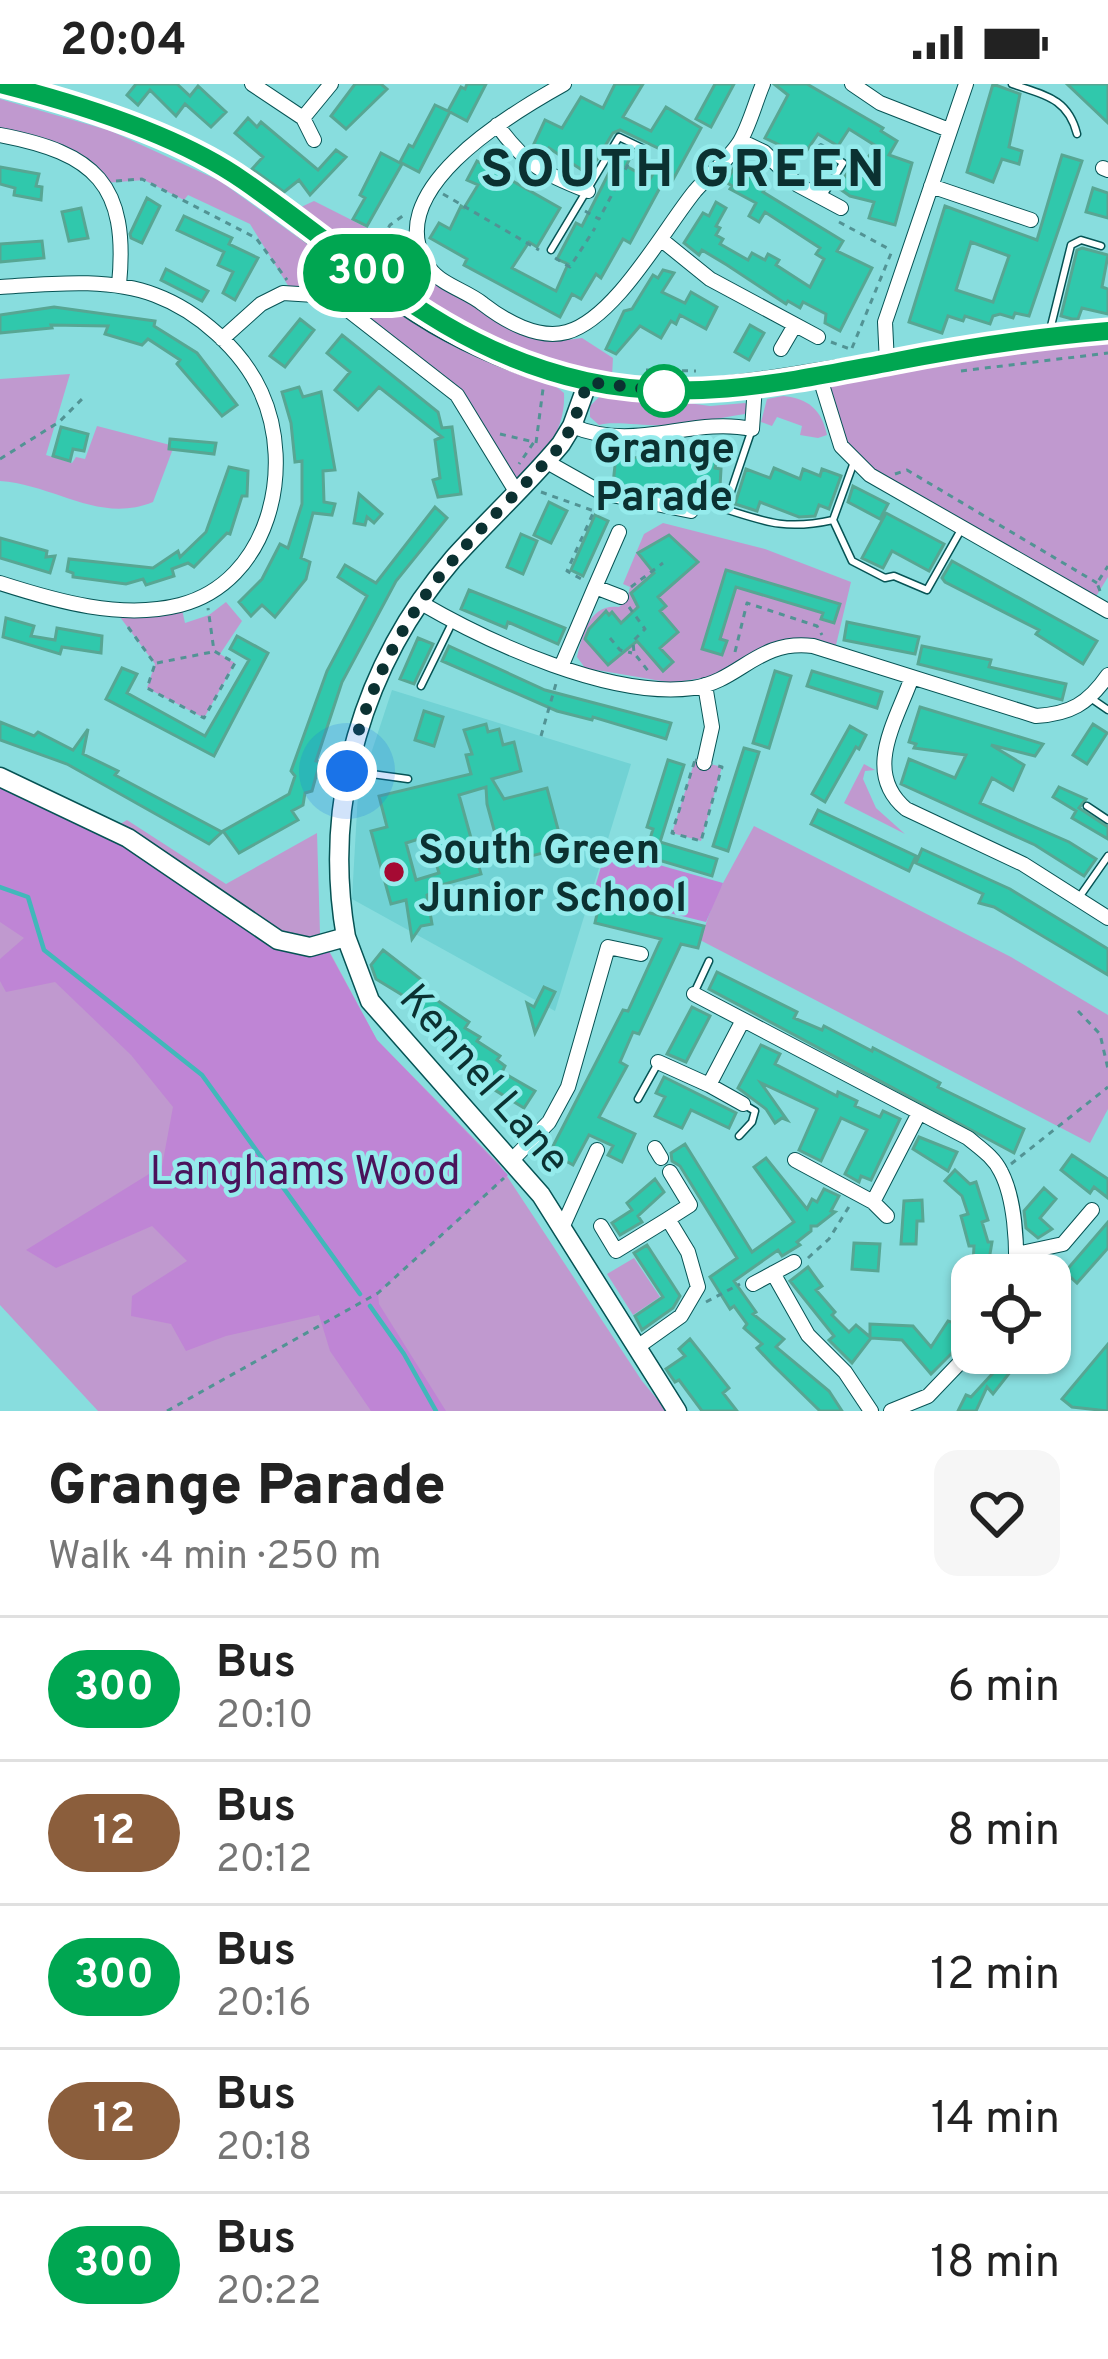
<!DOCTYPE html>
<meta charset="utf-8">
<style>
:root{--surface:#fff;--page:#f6f6f6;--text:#222;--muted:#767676;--line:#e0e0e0}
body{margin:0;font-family:Overpass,sans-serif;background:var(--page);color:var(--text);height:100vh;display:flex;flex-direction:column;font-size:45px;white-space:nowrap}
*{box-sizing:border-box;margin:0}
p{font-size:39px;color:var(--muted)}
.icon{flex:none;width:66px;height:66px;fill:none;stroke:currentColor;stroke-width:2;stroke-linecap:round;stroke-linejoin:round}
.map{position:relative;height:1327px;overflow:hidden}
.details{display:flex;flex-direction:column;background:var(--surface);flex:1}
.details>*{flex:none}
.badge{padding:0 24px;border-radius:39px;font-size:42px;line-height:78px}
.controls{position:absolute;left:951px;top:1170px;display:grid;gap:24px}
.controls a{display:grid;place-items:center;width:120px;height:120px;border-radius:24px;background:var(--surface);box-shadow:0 3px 9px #0004;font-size:60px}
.you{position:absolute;width:60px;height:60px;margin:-30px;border:9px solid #fff;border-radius:50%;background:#1a73e8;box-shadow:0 0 0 18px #1a73e833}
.map>.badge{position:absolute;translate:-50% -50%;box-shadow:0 0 0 6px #fff}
.round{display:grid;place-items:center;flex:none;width:126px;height:126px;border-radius:24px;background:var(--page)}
.summary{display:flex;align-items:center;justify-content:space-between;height:204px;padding:0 48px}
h1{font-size:57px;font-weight:800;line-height:90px}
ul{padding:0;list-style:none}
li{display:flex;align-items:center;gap:36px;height:144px;padding:0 48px;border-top:3px solid var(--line)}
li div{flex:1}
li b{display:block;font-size:45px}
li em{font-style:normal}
li .badge{min-width:132px;font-weight:700;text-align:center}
.status{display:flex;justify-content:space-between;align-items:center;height:84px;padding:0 60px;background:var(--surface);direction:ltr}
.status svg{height:33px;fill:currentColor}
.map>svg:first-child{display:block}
.built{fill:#71d2d4}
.green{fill:#c099cf}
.forest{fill:#bf85d5}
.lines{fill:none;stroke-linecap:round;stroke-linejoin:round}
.stream{stroke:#41b8ba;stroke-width:4.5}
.building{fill:#30c8ac;stroke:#57a693;stroke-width:3;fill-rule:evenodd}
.lane-casing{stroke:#065354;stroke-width:9}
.street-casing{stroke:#065354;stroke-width:16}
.secondary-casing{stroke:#065354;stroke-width:21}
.primary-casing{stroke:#065354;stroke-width:24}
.path{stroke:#529394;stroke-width:3;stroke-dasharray:6 6;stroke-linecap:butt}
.lane{stroke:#fff;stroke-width:6}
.street{stroke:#fff;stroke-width:14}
.secondary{stroke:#fff;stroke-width:18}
.primary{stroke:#fff;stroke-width:21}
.line-casing{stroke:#fff;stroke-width:27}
.line{stroke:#00a651;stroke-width:18}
.walk{stroke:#0b3131;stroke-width:12;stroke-dasharray:0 21.6}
.stop-dot{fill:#fff;stroke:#00a651;stroke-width:6}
.poi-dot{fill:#a50a33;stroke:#95ebec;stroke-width:4.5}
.labels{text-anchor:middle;stroke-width:9;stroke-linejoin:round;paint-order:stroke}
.stop-label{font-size:42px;font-weight:bold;fill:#0b3131;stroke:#95ebec}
.poi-label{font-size:42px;font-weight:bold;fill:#0b3131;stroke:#95ebec;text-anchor:start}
.street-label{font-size:42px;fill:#0b3131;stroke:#95ebec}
.park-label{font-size:42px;fill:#4a135b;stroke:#95ebec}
.district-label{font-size:54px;font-weight:bold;letter-spacing:3px;fill:#0b3131;stroke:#95ebec}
</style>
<div class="status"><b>20:04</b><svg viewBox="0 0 49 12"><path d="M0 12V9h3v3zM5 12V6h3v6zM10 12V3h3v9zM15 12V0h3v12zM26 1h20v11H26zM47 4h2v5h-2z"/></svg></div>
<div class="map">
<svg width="1108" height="1327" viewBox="0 0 1108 1327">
<rect width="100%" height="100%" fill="#88ddde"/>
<path class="built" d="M392,606L631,680L555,927L352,815L358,709Z"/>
<path class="green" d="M0,15L111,47L220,97L423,244L474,270L553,300L564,309C566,345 544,377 514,396L469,327L330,212L292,208L250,140L188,111L184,116L144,96L104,99L92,84L0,49Z
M314,117L411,166L429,190L525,247L559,257L582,254L613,274L612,292C494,270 389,201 301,123Z
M1108,247V493L1092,519L854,378L819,291Z
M70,290L46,371L72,379L76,373L85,375L97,342L174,362L153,418C99,440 56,401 0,397V295Z
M616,309L710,322L745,319L750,323L745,330C719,334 694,339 667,341C649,343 612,336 599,341L590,333V322L599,313Z
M783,312C808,314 822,326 827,351L818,354L800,351L802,342L777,333L772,342L761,338L767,315Z
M663,439L765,465L851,498L836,561L792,555L767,561L713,592L673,599L585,584L577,573C583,549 590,519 619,523L627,516L630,503L623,500L644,450Z
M226,518L242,537L220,570L235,579L204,634L147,604L155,580L114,525L181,521L185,539L209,531Z
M695,676L722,683L701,757L672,749Z
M864,680L875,686L865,687L863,695L876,724L905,750L844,719Z
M127,736L226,800L317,749L320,850L377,956L499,1080L642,1297L667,1327H98L0,1221V812Z
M754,742L1011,873L1108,931V1025L1090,1059L700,856L716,812Z
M634,1174L660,1213L633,1231L607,1190Z"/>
<path class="forest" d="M0,693L128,754L278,856L324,859L377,956L508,1091L378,1209L379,1220L446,1327H371L330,1267L319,1231L226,1252L186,1267L171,1240L131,1232L132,1212L187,1177L152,1142L56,1184L26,1166L162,1082L173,1023L131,971L55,898L6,908L0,897V875L24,854L0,838Z
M606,766L723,799L706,838L593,810Z"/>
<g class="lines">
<path class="stream" d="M0,803L28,813L44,866L202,991L360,1210
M370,1222L404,1270L436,1327"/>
</g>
<path class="building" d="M136,0H177L190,12L198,2L226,28L211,43L185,20L176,32L150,6L138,21L127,11Z
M355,0H381L387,5L346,45L331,32Z
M467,0H486L467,37L448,27L461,3L465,5Z
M615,0H643L623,33L651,47L666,23L701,44L670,101L663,98L630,159L623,155L601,194L596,190L581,215L572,210L560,233L464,181L467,175L430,154L439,139L450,145L461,122L464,124L478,101L467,96L477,77L560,124L537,163L529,158L512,184L556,207L568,180L557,175L576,139L582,142L622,63L633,68L626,82L650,95L666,68L620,46L613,49L591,85L584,82L582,86L549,64L545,74L532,64L545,36L562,44L581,13L603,24Z
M715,0H734L711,43L696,35Z
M774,0H807L883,44L881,47L897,57L889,71L912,79L895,141L869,134L874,118L850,112L837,103L857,76L864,79L876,62L849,45L838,62L818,50L803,72L765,54L788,11Z
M993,0L1020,10L1009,63L1022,67L1019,80L1002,75L993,98L967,88Z
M1067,0H1108V39Z
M435,21L450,28L419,88L400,78L409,61L413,63Z
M248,34L257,43L261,38L318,86L336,66L346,73L310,111L299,96L284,108L252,85L263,73L235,49Z
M381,69L402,80L367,142L353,135L365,114L360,111Z
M1062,71L1082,77L1029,232L1015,229L1013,234L1000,230L993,232L990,240L965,232L963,237L948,232L942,249L909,238L945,122L1037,156ZM971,158L1009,172L993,218L956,206Z
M735,82L766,104L763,108L843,157L837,167L872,184L840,247L825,239L826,230L803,218L800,224L788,217L786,220L727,181L702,166L699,171L684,159L703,129L709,132L716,118L726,124L716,142L720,144L716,151L723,155L720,160L748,176L752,169L765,176L768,170L779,176L776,181L810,203L824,175L816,170L820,164L765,128L759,138L749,132L756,119L730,105L732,102L726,98Z
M0,83L39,90L36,102L42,103L41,116L14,111L15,104L0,100Z
M1093,104L1108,109V134L1086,128Z
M147,114L160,122L142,159L131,154L130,150Z
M81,124L88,154L69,157L62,128Z
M184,132L232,154L229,160L258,174L235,216L223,209L233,188L218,181L224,168L177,146Z
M42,157L44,174L0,178V160Z
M1082,164L1108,171L1102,203L1108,205V230L1082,224L1078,235H1072L1061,232L1077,166Z
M166,185L208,207L202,217L161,196Z
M663,186L674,189L662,208L685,219L691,208L717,223L706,245L680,231L676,240L671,237L661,254L640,242L616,270L606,265L624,227L632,225L653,191L658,194Z
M54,223L155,237L154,242L197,269L237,321L222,332L177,280L180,276L148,255L142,261L105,250L108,242L51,241L52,244L0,249V231Z
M300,235L314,246L285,283L270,272Z
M750,241L764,249L749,276L735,268Z
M342,251L438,328L442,344L452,343L461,410L438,413L433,396L440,394L435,356L442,353L379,303L358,326L335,306L350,288L327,269Z
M299,303L303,313L321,308L335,386L323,387L324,418L335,420L332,431L313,429L301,474L310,478L306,495L275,533L262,521L251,532L239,518L262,495L280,460L288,464L302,420V377L295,378L291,339L282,308Z
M61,343L88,350L84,367L73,365L70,377L53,372Z
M170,355L216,359L214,370L169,365Z
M646,369L717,376L715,384L721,385L719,420L613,400L616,372L635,374Z
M229,383L248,387L247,412H242L230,450L227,449L194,483L188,479L172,485L174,492L146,501L143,495L126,500L73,493V489L67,487L69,475L153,484L178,467L180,473L206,448Z
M774,384L800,395L803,385L820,392L822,385L841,392L829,425L819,421L815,432L799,433L760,418L757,427L735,420L746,385L770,394Z
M853,402L888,420L880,435L848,418Z
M359,410L382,430L374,439L367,433L365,441L354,439Z
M549,418L567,427L551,459L534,451Z
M435,423L447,434L396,497L342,598L316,677L320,678L312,707L305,709L303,721L292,727L298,736L239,769L223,747L289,710L295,692L291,687L327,587L367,512L338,493L345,481L376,499Z
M886,429L944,460L929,487L892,467L883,484L862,474Z
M595,431L608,437L583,492L571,486Z
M521,450L537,457L523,490L507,483Z
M669,451L698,478L658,513L666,522L660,527L678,548L660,564L673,578L663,587L637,557L608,581L585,555L589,545L606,527L609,531L612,528L621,539L638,523L631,509L654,489L638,469Z
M0,454L47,467L46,473L55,472L50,489L0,474Z
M952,477L1097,557L1083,580L1036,550L1039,546L945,498L942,494Z
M726,486L840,520L834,539L821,535L823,529L736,503L720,555L727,557L722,571L702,565Z
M469,506L565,544L558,560L508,538L506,544L461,525Z
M6,534L34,542L31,552L55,556L57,544L102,552L101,569L62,563L60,570L3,553Z
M847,538L919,553L915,570L844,556Z
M237,552L268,569L214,672L106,615L122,584L137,590L127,609L205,652L249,576L230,565Z
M418,554L433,560L414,600L400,595Z
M449,562L545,606L671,639L666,655L593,633L592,636L557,627L442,577Z
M922,562L991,576L989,583L1066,600L1062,616L918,580Z
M775,587L791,592L769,664L753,659Z
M812,587L882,608L877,624L807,602Z
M920,623L1043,660L1035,672L991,661L1024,681L1013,706L992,694L980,719L1069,758L1096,775L1084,792L1035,761L901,700L909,675L955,694L966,671L914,664L916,660L909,658Z
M424,627L443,633L434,662L415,656Z
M0,638L34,652L38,648L73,666L88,645L83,670L118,687L115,691L222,748L209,760L67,680L0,656Z
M486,640L488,648L499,645L503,661L514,658L521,687L492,695L504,715L547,704L563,764L503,779L487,720L486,703L459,711L481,790L430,804L431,809L427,811L432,840L421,842L412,855L406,816L391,820L371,747L387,743L379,712L471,690L466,671L472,670L464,646ZM428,752L439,789L416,796L406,759Z
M1093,640L1107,649L1087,680L1073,671Z
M850,642L866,651L859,665L856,663L825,718L812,710Z
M744,664L759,668L728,767L713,762Z
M668,676L684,681L660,758L717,775L712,792L645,772L653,745L647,743Z
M1059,703L1086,715L1079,724L1108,743V755L1072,734L1076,727L1053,713Z
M818,726L916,772L909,787L811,740Z
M922,765L1010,805L1108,865V891L994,823L979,819L983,810L916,779Z
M600,817L704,842L698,864L681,860L639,950L633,948L620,978L627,982L599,1033L635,1050L622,1078L608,1071L613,1062L589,1051L573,1081L550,1068L623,926L628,927L661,855L595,839Z
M383,866L423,897L419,904L469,938L465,944L480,953L477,957L500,972L497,976L505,982L502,988L535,1007L524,1024L459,984L468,969L410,932L417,920L376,895L371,881Z
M717,888L797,928L794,934L822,946L824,942L872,967L873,964L940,999L938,1003L1024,1045L1014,1069L709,905Z
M544,903L555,908L535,949L527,919L534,923Z
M692,923L710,932L686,978L667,970Z
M761,961L780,970L775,980L837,1012L838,1008L857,1017L855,1022L880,1033L883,1027L900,1035L871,1096L861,1092L859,1098L845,1090L867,1046L841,1034L821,1077L799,1066L817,1025L761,999L787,1036L782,1034L775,1039L766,1025L738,1004Z
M664,993L736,1029L729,1044L691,1026L682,1044L655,1032L665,1013L656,1009Z
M919,1053L957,1068L948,1087L913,1065Z
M685,1060L752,1168L794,1138L754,1083L766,1074L807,1125L812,1115L817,1118L824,1105L839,1112L831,1127L835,1128L817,1142H811V1147L797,1158L800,1161L782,1172L778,1166L734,1197L756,1228L753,1230L784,1255L776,1263L829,1307L842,1327H820L773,1281L757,1264L762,1260L744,1244L747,1240L734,1222L730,1225L710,1193L737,1174L680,1082L672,1077L671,1069Z
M1072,1071L1108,1095V1114L1094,1103L1090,1109L1061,1086Z
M955,1086L970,1100L976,1098L988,1136L982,1138L988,1158H992L988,1182L973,1180L974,1162H969L961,1132L968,1130L962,1112L945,1097Z
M655,1095L664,1108L638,1132L642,1138L620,1151L612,1139L632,1126L627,1119Z
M1044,1104L1056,1115L1040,1134L1052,1145L1038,1154L1026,1144L1024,1127Z
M922,1116L923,1137H917L916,1160H901L904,1117Z
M1108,1138V1164L1077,1199L1065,1188Z
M854,1159L880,1160L878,1187L852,1185Z
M647,1161L680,1212L673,1224L642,1246L635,1232L663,1213L634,1169Z
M808,1183L822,1202L816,1206L835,1228L832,1231L849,1248L856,1241L870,1253V1240L913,1242L931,1263L948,1237L954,1239L972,1200V1243L969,1249L962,1246L952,1269L931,1290L902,1256L871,1254L852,1279L829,1256L834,1252L790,1197Z
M690,1255L729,1304L723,1309L737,1327H702L679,1296L675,1298L670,1291L666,1285L685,1272L679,1265Z
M1108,1260V1327L1072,1323L1062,1315Z
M992,1269H1025L993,1310L987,1303L976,1327H958L966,1311L971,1313L993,1289L983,1279Z"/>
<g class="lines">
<defs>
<path id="lane" d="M1012,0C1044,11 1068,14 1077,50
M821,64L843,79L824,110
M551,166L619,53L644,65
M1049,250L1071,161L1081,156L1101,162
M751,348L725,425C768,439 788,446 833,436L854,378
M833,436L852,477L885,494L894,492L927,506L962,444
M421,602L452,539
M1092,615L1108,626
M350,687L408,695
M1087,722L1108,736
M1080,812L1108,772
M695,907L709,877
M638,1015L657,981
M739,1052L752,1038L755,1027L743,1020"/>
<path id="street" d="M252,0L303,34L314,56
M564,0C510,30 374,110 430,185C442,201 467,207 483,220C505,237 538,256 567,248C616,234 664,145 695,107C709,91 727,77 739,59C749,43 755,19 763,0
M852,0L880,19L949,46
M303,34L331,0
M497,41C526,81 544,90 588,107
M0,51C95,69 129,100 119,201
M741,57L764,68L798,101L841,124
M1103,84L1108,86
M931,102L1031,136
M663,157L710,195L818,253
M0,203C49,200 108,193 155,211C198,227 242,266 261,308C296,384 269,498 180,521C121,536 56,517 0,499
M222,255L261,220L283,209L330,212L457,311L517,409
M781,265L795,241
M887,279L885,238L966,0
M819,291L841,362L870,391L1108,527
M572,342C636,369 691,332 752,345L755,302
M547,378L602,409L691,427
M595,503L619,448
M421,519C490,559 611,615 693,604C740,597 758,555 813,562L1036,632C1070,630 1088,620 1108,591
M561,583L595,503L621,513
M912,593C896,638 862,688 906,725L1023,780L1108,834
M704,679L712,643L705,601
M694,910L968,1054C980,1064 994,1073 1001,1088C1015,1115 1017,1160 1016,1191
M658,978L709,1001L743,936
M709,1001L743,1020
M655,1064L661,1074
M513,1075L549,1038L568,1003L608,863L641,870
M795,1076L873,1118L887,1132
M873,1118L918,1031
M601,1142L616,1167L668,1135
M562,1144L597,1066
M1017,1170L1063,1160L1092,1126
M773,1189L808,1251L845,1288L871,1327
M753,1200L794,1178
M636,1264L681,1232L698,1203L688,1168L668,1135L690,1121L670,1088
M891,1327L928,1312L972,1266"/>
<path id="secondary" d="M0,693L128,754L278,856L310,863L346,853L370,917L541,1111L677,1327
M346,853C322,717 363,580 453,475C488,436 527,401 561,360L572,342L588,298"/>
<path id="primary" d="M0,0C82,21 174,48 244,97C313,145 376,207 450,247C491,269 540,287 586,297C678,318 748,301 838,287C928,273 1017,254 1108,247"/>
</defs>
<use href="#lane" class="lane-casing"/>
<use href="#street" class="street-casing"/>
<use href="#secondary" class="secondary-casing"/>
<use href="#primary" class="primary-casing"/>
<path class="path" d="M116,97L142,95L256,154L287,196
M443,110L539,166
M585,127L599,135L632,73
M839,138L889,165
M555,174L570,183L595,144
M371,175L390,141L404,131
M831,258L850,265
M852,264L892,167
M646,286L696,287
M961,287L1108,269
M500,350L534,358L519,380
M536,359L543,305
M0,375L59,338L82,315
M895,390L907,386L1097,499
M541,408L594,427L567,487L583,496
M631,503L663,479
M1100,507L1097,499L1108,482
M629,523L645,545L633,557L634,569L649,588
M128,543L155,580L147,604L204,634L235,579L214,567L208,524
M610,554L620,566L632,569
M735,568L747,519L817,542L822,551
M157,579L212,568
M541,652L557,596
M695,676L722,683L701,757L672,749Z
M1078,927L1100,950L1108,985
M1011,1080L1108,1003
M808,1174L829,1155L850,1121
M706,1218L740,1200
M167,1327L378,1209L504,1094"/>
<use href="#lane" class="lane"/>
<use href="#street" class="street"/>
<use href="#secondary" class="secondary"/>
<use href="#primary" class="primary"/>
</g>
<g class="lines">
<defs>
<path id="line" d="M0,0C79,20 177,50 244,97C360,177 442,265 586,297C690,320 790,297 892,278C963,264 1036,253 1108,247"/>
</defs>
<use href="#line" class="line-casing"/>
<use href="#line" class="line"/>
<path class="walk" d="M347,687C367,608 400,537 454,475C488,435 527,400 561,361L572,342L588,298L664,307"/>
</g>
<circle class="stop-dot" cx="664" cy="307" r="24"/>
<circle class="poi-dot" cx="394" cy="788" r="12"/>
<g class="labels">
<g class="stop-label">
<text x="664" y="378">Grange<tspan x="664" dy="48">Parade</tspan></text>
</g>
<g class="poi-label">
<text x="418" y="779">South Green<tspan x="418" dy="48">Junior School</tspan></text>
</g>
<g class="street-label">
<text transform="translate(486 994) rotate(49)" y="15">Kennel Lane</text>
</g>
<g class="park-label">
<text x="305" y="1100">Langhams Wood</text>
</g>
<g class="district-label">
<text x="684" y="102">SOUTH GREEN</text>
</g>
</g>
</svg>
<div class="controls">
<a><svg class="icon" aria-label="locate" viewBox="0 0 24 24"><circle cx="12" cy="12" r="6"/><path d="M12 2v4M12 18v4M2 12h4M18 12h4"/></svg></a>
</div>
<div class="you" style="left:347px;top:687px"></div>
<b class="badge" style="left:367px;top:189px;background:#00a651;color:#fff">300</b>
</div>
<section class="details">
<div class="summary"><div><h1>Grange Parade</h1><p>Walk · 4 min · 250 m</p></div><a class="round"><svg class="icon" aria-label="heart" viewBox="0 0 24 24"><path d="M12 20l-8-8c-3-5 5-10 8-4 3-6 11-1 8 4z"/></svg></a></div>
<ul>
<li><span class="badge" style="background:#00a651;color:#fff">300</span><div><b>Bus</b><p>20:10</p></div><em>6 min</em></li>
<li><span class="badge" style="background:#8b5e3c;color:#fff">12</span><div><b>Bus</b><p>20:12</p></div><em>8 min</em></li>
<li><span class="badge" style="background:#00a651;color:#fff">300</span><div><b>Bus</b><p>20:16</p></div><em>12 min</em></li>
<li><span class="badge" style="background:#8b5e3c;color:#fff">12</span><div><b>Bus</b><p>20:18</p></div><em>14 min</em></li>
<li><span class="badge" style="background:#00a651;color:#fff">300</span><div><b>Bus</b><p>20:22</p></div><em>18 min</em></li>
</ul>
</section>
